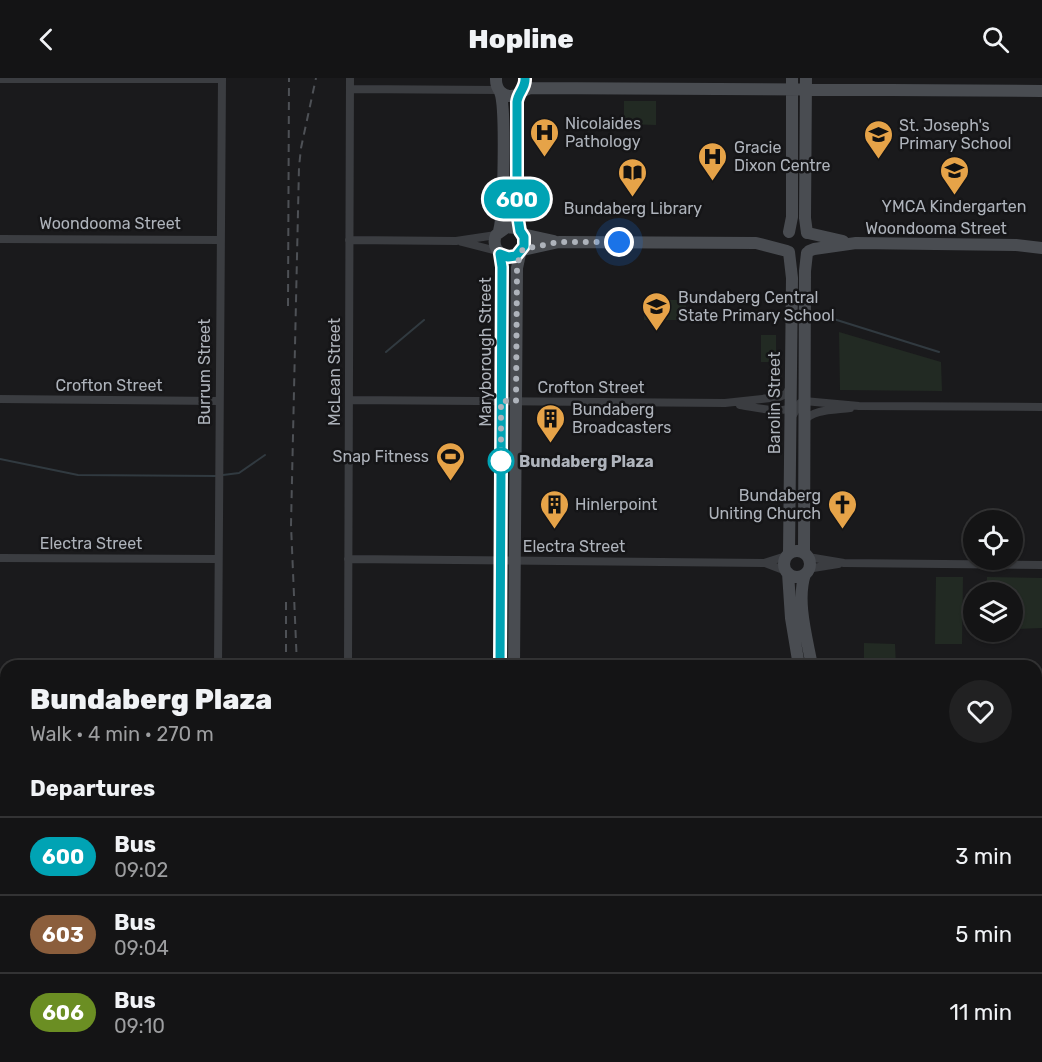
<!DOCTYPE html>
<meta charset="utf-8">
<style>
:root{--surface:#141415;--page:#212122;--text:#f1f3f6;--muted:#9d9ea0;--line:#333334}
body{margin:0;font-family:Rubik,sans-serif;background:var(--page);color:var(--text);height:100vh;display:flex;flex-direction:column;font-size:22px;white-space:nowrap}
*{box-sizing:border-box;margin:0}
p{font-size:20px;color:var(--muted)}
.icon{flex:none;width:33px;height:33px;fill:none;stroke:currentColor;stroke-width:2;stroke-linecap:round;stroke-linejoin:round}
.map{position:relative;flex:1;overflow:hidden}
.side{position:absolute;left:0px;top:582px;width:1042px;height:402px;display:flex;flex-direction:column;background:var(--surface);border-radius:18px 18px 0 0;box-shadow:0 2px 4px #0004,0 0 0 2px var(--line)}
.side>*{flex:none}
.badge{padding:0 12px;border-radius:20px;font-size:21px;line-height:39px}
.fabs{position:absolute;left:963px;top:432px;display:grid;gap:12px}
.fabs a{display:grid;place-items:center;width:60px;height:60px;border-radius:50%;background:var(--surface);box-shadow:0 2px 4px #0004,0 0 0 2px var(--line);font-size:30px}
.you{position:absolute;width:30px;height:30px;margin:-15px;border:4px solid #fff;border-radius:50%;background:#1a73e8;box-shadow:0 0 0 9px #1a73e833}
.map>.badge{position:absolute;translate:-50% -50%;box-shadow:0 0 0 3px #fff}
h2{padding:0 30px;font-size:22px;line-height:54px}
.round{display:grid;place-items:center;flex:none;width:63px;height:63px;border-radius:32px;background:var(--page)}
.headline{display:flex;align-items:center;justify-content:space-between;height:102px;padding:0 30px}
h1{font-size:28px;font-weight:800;line-height:45px}
ul{padding:0;list-style:none}
li{display:flex;align-items:center;gap:18px;height:78px;padding:0 30px;border-top:2px solid var(--line)}
li div{flex:1}
li b{display:block;font-size:22px}
li em{font-style:normal}
li .badge{min-width:66px;font-weight:700;text-align:center}
header{display:flex;justify-content:space-between;align-items:center;height:78px;padding:0 30px;background:var(--surface);font-size:27px;font-weight:800}
.map>svg:first-child{display:block}
.green{fill:#222a23}
.lines{fill:none;stroke-linecap:round;stroke-linejoin:round}
.stream{stroke:#313a40;stroke-width:2}
.street{stroke:#3b3d41;stroke-width:8}
.secondary{stroke:#494c51;stroke-width:12}
.rail{stroke:#4e5156;stroke-width:2;stroke-dasharray:8 6;stroke-linecap:butt}
.line-casing{stroke:#fff;stroke-width:14}
.line{stroke:#00a3b4;stroke-width:9}
.walk{stroke:#aeb3bb;stroke-width:6;stroke-dasharray:0 10.8}
.stop-dot{fill:#fff;stroke:#00a3b4;stroke-width:3}
.labels{text-anchor:middle;stroke-width:5;stroke-linejoin:round;paint-order:stroke}
.poi-label{font-size:16px;fill:#aeb3bb;stroke:#151517;text-anchor:start}
.street-label{font-size:16px;fill:#aeb3bb;stroke:#151517}
.stop-label{font-size:16px;font-weight:bold;fill:#aeb3bb;stroke:#151517;text-anchor:start}
</style>
<header><svg class="icon" aria-label="back" viewBox="0 0 24 24"><path d="M15 5l-7 7 7 7"/></svg>Hopline<svg class="icon" aria-label="search" viewBox="0 0 24 24"><circle cx="10" cy="10" r="6"/><path d="M15 15l6 6"/></svg></header>
<div class="map">
<svg width="1042" height="984" viewBox="0 0 1042 984">
<rect width="100%" height="100%" fill="#1a1a1c"/>
<path class="green" d="M624,23H656V47L624,46Z
M644,222H686V242H644Z
M839,254L941,284L942,313L840,312Z
M761,257H776V284H761Z
M936,499H963L962,566H935Z
M987,499L1042,500V550L1013,551L1012,514H987Z
M864,565L895,566L896,588H864Z
M6,851V978H229L230,984H0V855Z"/>
<g class="lines">
<path class="stream" d="M824,238L939,274
M386,274L424,242
M0,381L78,397L217,398
M223,397L239,395L265,377
M1036,636L1042,623
M0,847L6,842"/>
<path class="street" d="M0,1H222
M350,11L498,12
M0,161L220,162
M349,162L456,163L496,157
M462,164L497,173
M0,321L219,323
M349,322L725,325L779,319L786,316L790,309
M740,327C755,329 782,337 795,328
M793,337L800,325L804,323L859,328L1042,329
M804,344C810,331 837,332 850,330
M807,478L814,480L844,485L1042,487
M0,480L218,481
M348,481L764,485L786,478
M765,485L786,493
M807,494L813,490L838,486
M218,588L222,0
M348,588L350,0
M0,640H6
M1036,647H1042
M1036,858H1042
M245,978L246,984
M603,984V978
M732,984V978"/>
<path class="secondary" d="M496,0C495,24 526,24 525,0
M806,0L805,140L807,155
M521,14L530,10L1042,13
M519,15L517,24V134L520,153
M499,153C504,135 506,28 500,14
M789,154L792,139V0
M808,155L843,163
M522,156L524,168L520,176L508,179C497,176 492,167 496,157L507,149L516,150L522,156L554,163
M523,172L559,164L756,165L787,173
M809,173L814,171L856,165L1016,167L1042,170
M789,174L792,200L789,475
M784 486a13 13 0 1 1 26 0a13 13 0 1 1-26 0Z
M804,475L805,193L807,175
M788,495L791,540L799,588
M805,496C796,523 807,560 812,588
M500,588L502,189L500,176
M514,588L517,190L520,176
M867,978L868,984
M876,978L877,984
M510,984V978"/>
<path class="rail" d="M288,228L289,0
M286,588V522
M297,588L291,447L299,89L301,70L316,0
M283,984V978"/>
</g>
<g class="lines">
<defs>
<path id="line" d="M500,588L502,189L500,176L508,179L516,178L524,168V159L520,153L517,134V24C518,14 526,10 525,0"/>
</defs>
<use href="#line" class="line-casing"/>
<use href="#line" class="line"/>
<path class="walk" d="M501,383V323H516L517,190L520,176L523,171L559,164H619"/>
</g>
<defs>
<symbol id="hospital-pin" viewBox="-11 -11 22 30"><path d="M0 17L-7.5 6A9.5 9.5 0 1 1 7.5 6Z" fill="#e6a348" stroke="#151517"/><path d="M-5-5h3v3.5h4V-5h3V5h-3V1.5h-4V5h-3Z" fill="#111"/></symbol>
<symbol id="school-pin" viewBox="-11 -11 22 30"><path d="M0 17L-7.5 6A9.5 9.5 0 1 1 7.5 6Z" fill="#e6a348" stroke="#151517"/><path d="M0-5L7-2L0 1L-7-2ZM-4 1L0 2.5L4 1V4Q0 6-4 4Z" fill="#111"/></symbol>
<symbol id="library-pin" viewBox="-11 -11 22 30"><path d="M0 17L-7.5 6A9.5 9.5 0 1 1 7.5 6Z" fill="#e6a348" stroke="#151517"/><path d="M-6-4Q-3-5.5-.7-3.5V5Q-3 3-6 4ZM6-4Q3-5.5 .7-3.5V5Q3 3 6 4Z" fill="#111"/></symbol>
<symbol id="building-pin" viewBox="-11 -11 22 30"><path d="M0 17L-7.5 6A9.5 9.5 0 1 1 7.5 6Z" fill="#e6a348" stroke="#151517"/><path d="M-4-6H4V6H1V3H-1V6H-4ZM-2.5-4.3h1.7v1.8h-1.7ZM.8-4.3h1.7v1.8H.8ZM-2.5-1h1.7V.8h-1.7ZM.8-1h1.7V.8H.8Z" fill="#111"/></symbol>
<symbol id="stadium-pin" viewBox="-11 -11 22 30"><path d="M0 17L-7.5 6A9.5 9.5 0 1 1 7.5 6Z" fill="#e6a348" stroke="#151517"/><path d="M0-5a6.5 5 0 1 0 0 10a6.5 5 0 1 0 0-10ZM-3.5-1.8h7v3.6h-7Z" fill="#111"/></symbol>
<symbol id="church-pin" viewBox="-11 -11 22 30"><path d="M0 17L-7.5 6A9.5 9.5 0 1 1 7.5 6Z" fill="#e6a348" stroke="#151517"/><path d="M-1.2-6h2.4v3.5h3.3v2.4h-3.3V6h-2.4V-.1h-3.3v-2.4h3.3Z" fill="#111"/></symbol>
</defs>
<g fill-rule="evenodd">
<use href="#hospital-pin" x="528" y="38" width="33" height="45"/>
<use href="#school-pin" x="862" y="40" width="33" height="45"/>
<use href="#hospital-pin" x="696" y="62" width="33" height="45"/>
<use href="#school-pin" x="938" y="76" width="33" height="45"/>
<use href="#library-pin" x="616" y="78" width="33" height="45"/>
<use href="#school-pin" x="640" y="212" width="33" height="45"/>
<use href="#building-pin" x="534" y="324" width="33" height="45"/>
<use href="#stadium-pin" x="434" y="362" width="33" height="45"/>
<use href="#building-pin" x="538" y="410" width="33" height="45"/>
<use href="#church-pin" x="826" y="410" width="33" height="45"/>
</g>
<circle class="stop-dot" cx="501" cy="383" r="12"/>
<g class="labels">
<g class="poi-label">
<text x="565" y="51">Nicolaides<tspan x="565" dy="18">Pathology</tspan></text>
<text x="899" y="53">St. Joseph's<tspan x="899" dy="18">Primary School</tspan></text>
<text x="734" y="75">Gracie<tspan x="734" dy="18">Dixon Centre</tspan></text>
<text x="954" y="134" text-anchor="middle">YMCA Kindergarten</text>
<text x="633" y="136" text-anchor="middle">Bundaberg Library</text>
<text x="678" y="225">Bundaberg Central<tspan x="678" dy="18">State Primary School</tspan></text>
<text x="572" y="337">Bundaberg<tspan x="572" dy="18">Broadcasters</tspan></text>
<text x="429" y="384" text-anchor="end">Snap Fitness</text>
<text x="821" y="423" text-anchor="end">Bundaberg<tspan x="821" dy="18">Uniting Church</tspan></text>
<text x="575" y="432">Hinlerpoint</text>
</g>
<g class="street-label">
<text x="110" y="151">Woondooma Street</text>
<text x="936" y="156">Woondooma Street</text>
<text transform="translate(485 274) rotate(-90)" y="6">Maryborough Street</text>
<text transform="translate(204 294) rotate(-90)" y="6">Burrum Street</text>
<text transform="translate(334 294) rotate(-90)" y="6">McLean Street</text>
<text x="109" y="313">Crofton Street</text>
<text x="591" y="315">Crofton Street</text>
<text transform="translate(774 325) rotate(-90)" y="6">Barolin Street</text>
<text x="91" y="471">Electra Street</text>
<text x="574" y="474">Electra Street</text>
</g>
<g class="stop-label">
<text x="519" y="389">Bundaberg Plaza</text>
</g>
</g>
</svg>
<div class="fabs">
<a><svg class="icon" aria-label="locate" viewBox="0 0 24 24"><circle cx="12" cy="12" r="6"/><path d="M12 2v4M12 18v4M2 12h4M18 12h4"/></svg></a>
<a><svg class="icon" aria-label="layers" viewBox="0 0 24 24"><path d="M12 4l9 5-9 5-9-5zM3 14l9 5 9-5"/></svg></a>
</div>
<div class="you" style="left:619px;top:164px"></div>
<b class="badge" style="left:517px;top:121px;background:#00a3b4;color:#fff">600</b>
<section class="side">
<div class="headline"><div><h1>Bundaberg Plaza</h1><p>Walk · 4 min · 270 m</p></div><a class="round"><svg class="icon" aria-label="heart" viewBox="0 0 24 24"><path d="M12 20l-8-8c-3-5 5-10 8-4 3-6 11-1 8 4z"/></svg></a></div>
<h2>Departures</h2>
<ul>
<li><span class="badge" style="background:#00a3b4;color:#fff">600</span><div><b>Bus</b><p>09:02</p></div><em>3 min</em></li>
<li><span class="badge" style="background:#8b5e3c;color:#fff">603</span><div><b>Bus</b><p>09:04</p></div><em>5 min</em></li>
<li><span class="badge" style="background:#6b8e23;color:#fff">606</span><div><b>Bus</b><p>09:10</p></div><em>11 min</em></li>
</ul>
</section>
</div>
